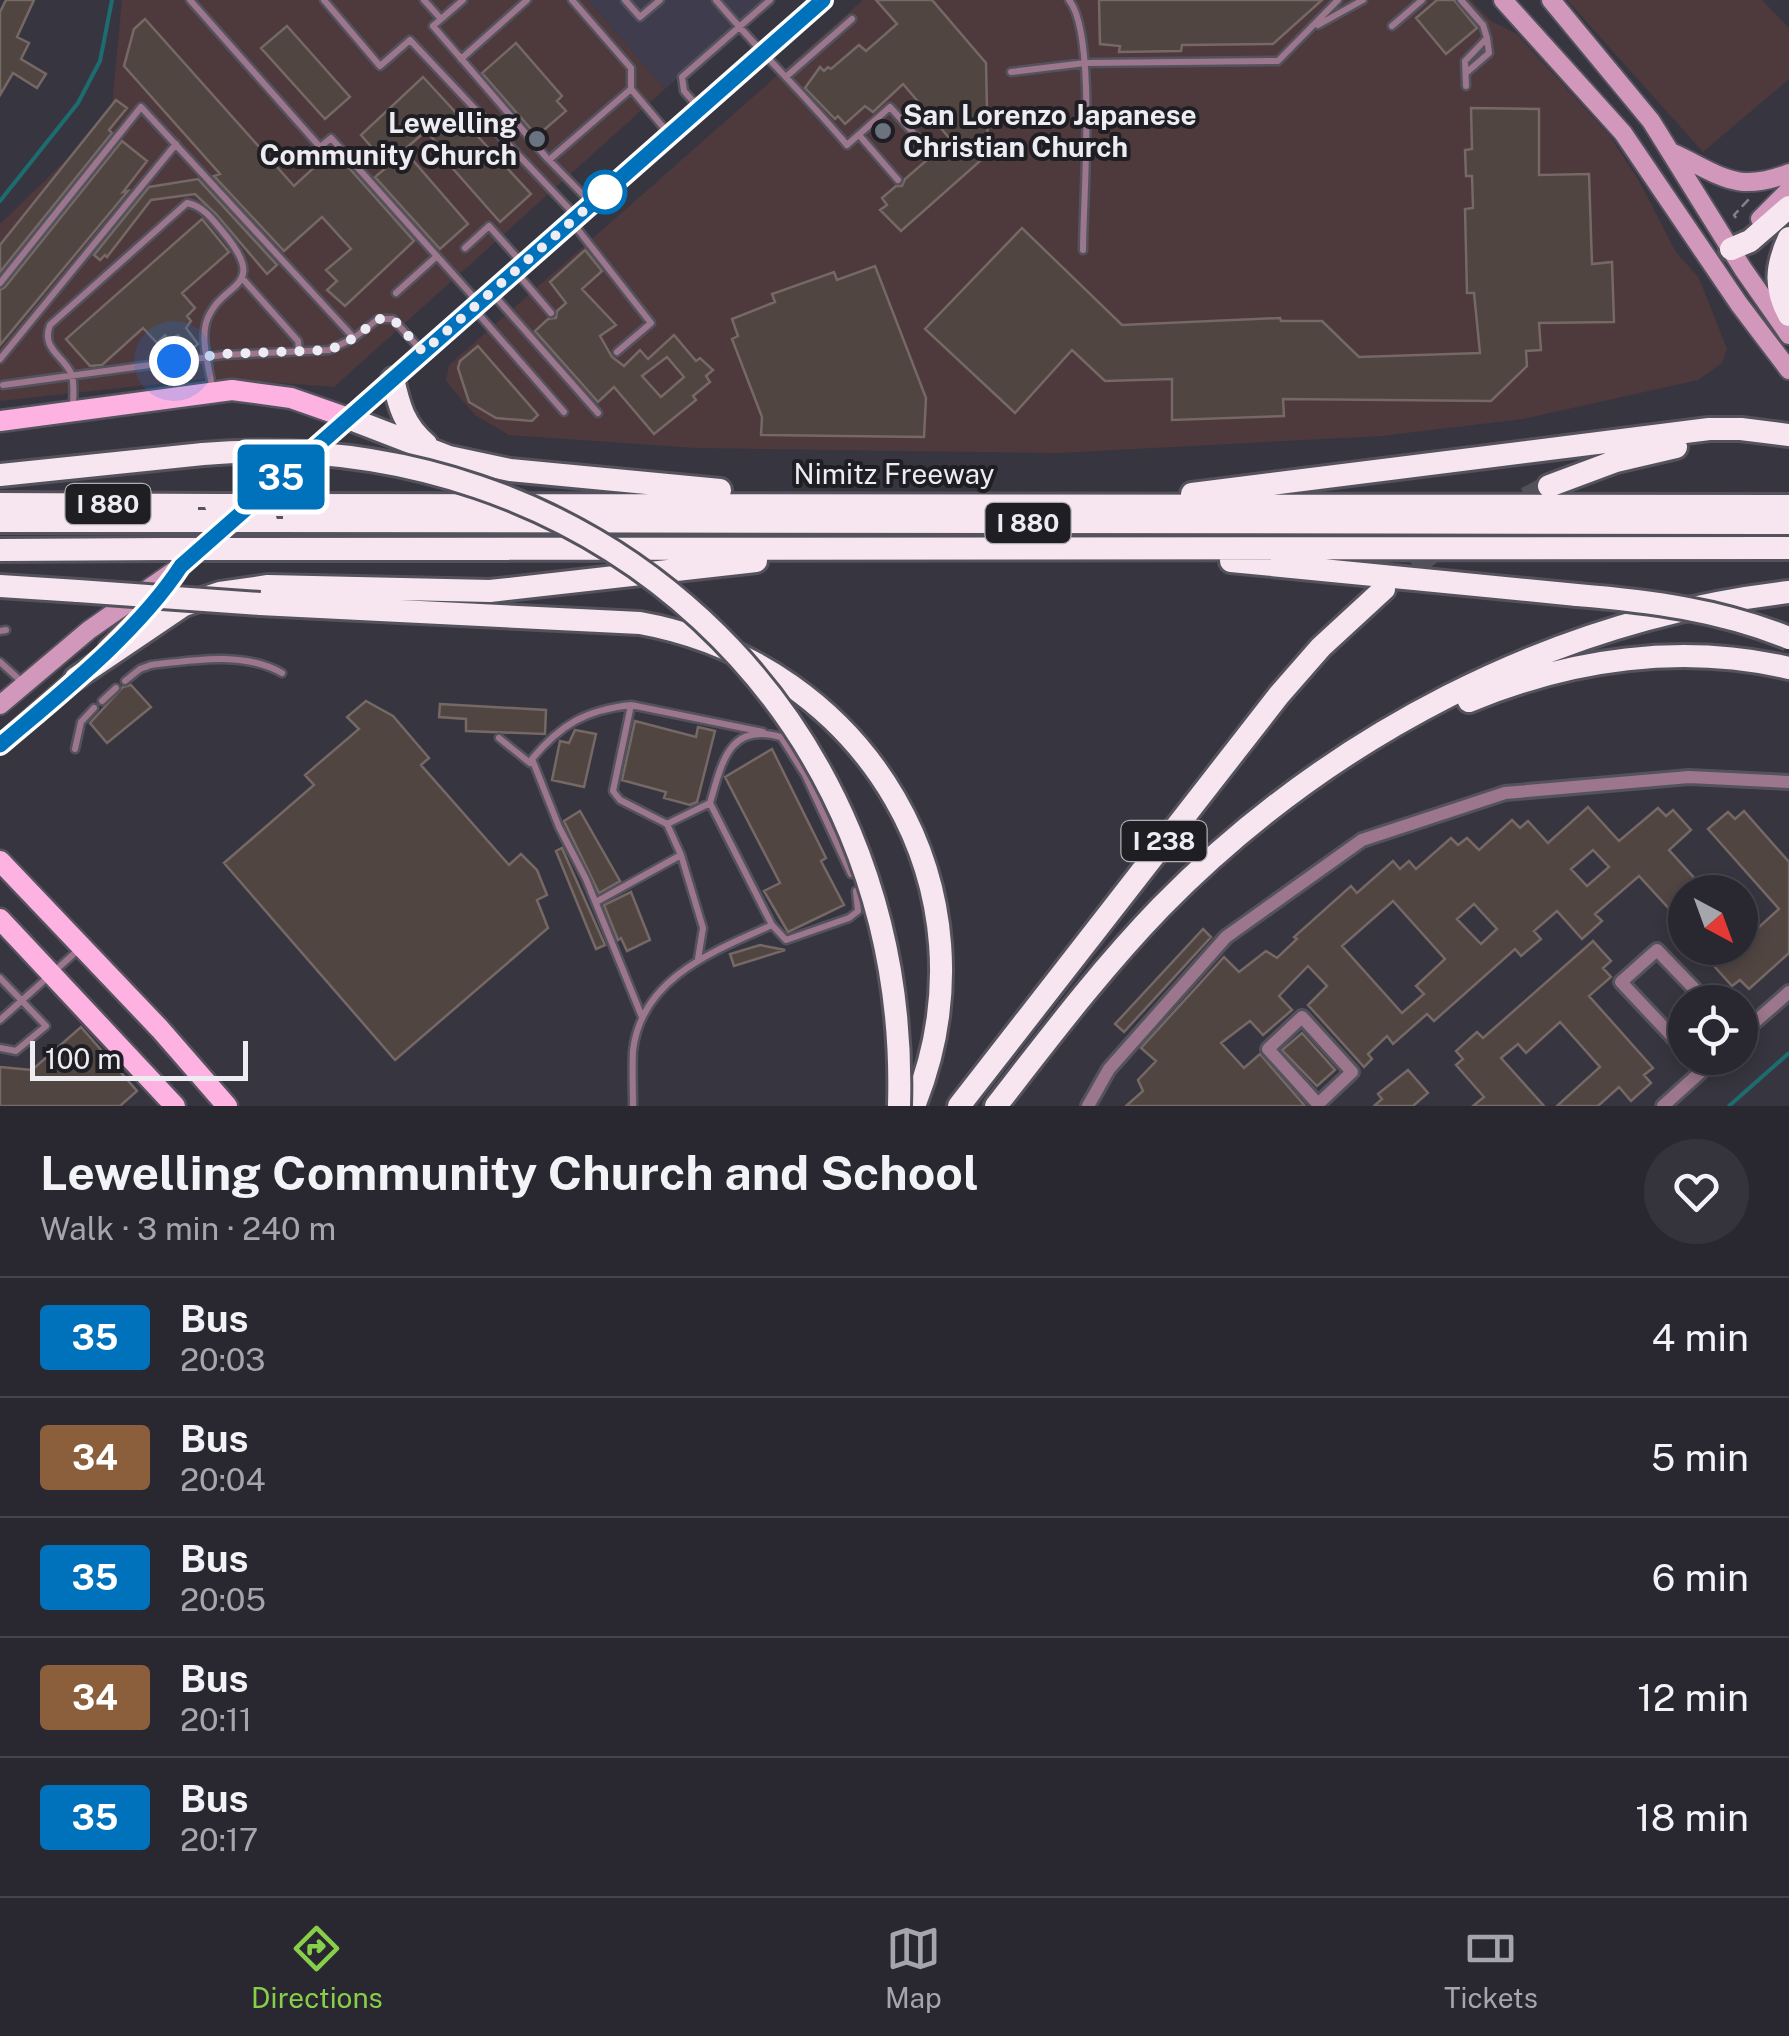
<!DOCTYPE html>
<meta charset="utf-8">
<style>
:root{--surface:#292830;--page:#35343c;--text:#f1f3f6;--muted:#a5a6ab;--line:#45444c;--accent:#87cf4a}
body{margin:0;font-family:"Public Sans",sans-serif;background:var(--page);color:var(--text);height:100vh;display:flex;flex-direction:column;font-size:38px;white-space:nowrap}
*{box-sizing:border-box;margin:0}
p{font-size:32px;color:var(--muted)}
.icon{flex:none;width:55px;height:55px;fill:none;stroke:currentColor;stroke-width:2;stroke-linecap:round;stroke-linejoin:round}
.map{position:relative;height:1106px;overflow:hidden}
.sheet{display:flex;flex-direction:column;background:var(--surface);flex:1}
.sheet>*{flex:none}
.badge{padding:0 20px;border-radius:8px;font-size:35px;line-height:65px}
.needle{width:65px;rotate:139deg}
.controls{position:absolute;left:1668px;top:875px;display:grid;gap:20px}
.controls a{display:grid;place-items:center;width:90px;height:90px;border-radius:50%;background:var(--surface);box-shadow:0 5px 15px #0003,0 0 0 2px var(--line);font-size:50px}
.scale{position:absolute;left:30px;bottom:25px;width:218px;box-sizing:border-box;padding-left:10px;border:5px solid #edecf3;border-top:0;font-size:28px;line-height:35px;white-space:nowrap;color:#edecf3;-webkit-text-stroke:8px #1f1e23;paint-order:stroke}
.you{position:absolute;width:50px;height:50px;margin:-25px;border:8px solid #fff;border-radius:50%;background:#1a73e8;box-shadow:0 0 0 15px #1a73e833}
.map>.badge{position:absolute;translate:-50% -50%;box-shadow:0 0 0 5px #fff}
.round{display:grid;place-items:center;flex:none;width:105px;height:105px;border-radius:52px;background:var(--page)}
.summary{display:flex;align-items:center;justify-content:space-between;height:170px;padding:0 40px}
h1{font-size:48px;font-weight:700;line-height:75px}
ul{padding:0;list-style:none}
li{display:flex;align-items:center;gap:30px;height:120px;padding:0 40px;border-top:2px solid var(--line)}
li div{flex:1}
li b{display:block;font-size:38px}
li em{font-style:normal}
li .badge{min-width:110px;font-weight:700;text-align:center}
.tabs{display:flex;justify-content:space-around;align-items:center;height:140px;border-top:2px solid var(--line);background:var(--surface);font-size:28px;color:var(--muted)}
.tabs a{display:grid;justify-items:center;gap:5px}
.tabs .selected{color:var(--accent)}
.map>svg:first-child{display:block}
.commercial{fill:#4e393c}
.built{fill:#3f3d4d}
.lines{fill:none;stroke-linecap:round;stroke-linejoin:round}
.stream{stroke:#1c6c70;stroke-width:4}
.building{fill:#514542;stroke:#756865;stroke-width:2.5;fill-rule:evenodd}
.motorway-tunnel{stroke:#52515b;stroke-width:22;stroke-dasharray:22 11;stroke-linecap:butt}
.service-casing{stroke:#54535d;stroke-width:11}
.minor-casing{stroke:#54535d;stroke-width:18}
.secondary-casing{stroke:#54535d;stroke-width:22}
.primary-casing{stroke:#54535d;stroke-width:25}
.motorway-casing{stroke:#54535d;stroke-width:28}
.path{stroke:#83828b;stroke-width:2.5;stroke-dasharray:10 5;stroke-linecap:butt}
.service{stroke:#9b768c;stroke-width:6}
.minor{stroke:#9b768c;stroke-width:12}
.secondary{stroke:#d298bc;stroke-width:18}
.primary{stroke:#fdb2e1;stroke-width:20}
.motorway{stroke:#f7e5ef;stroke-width:22}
.motorway-bridge-casing{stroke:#54535d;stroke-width:28;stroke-linecap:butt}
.motorway-bridge{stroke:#f7e5ef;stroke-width:22}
.line-casing{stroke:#fff;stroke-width:22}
.line{stroke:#0072bc;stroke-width:15}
.walk{stroke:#edecf3;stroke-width:10;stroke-dasharray:0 18}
.worship-dot{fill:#6b7280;stroke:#1f1e23;stroke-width:4}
.stop-dot{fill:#fff;stroke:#0072bc;stroke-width:5}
.labels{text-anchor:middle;stroke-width:8;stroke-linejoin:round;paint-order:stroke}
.shield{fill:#1f1e23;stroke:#afaeb5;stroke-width:2.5}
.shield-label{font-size:25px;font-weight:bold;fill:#edecf3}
.poi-label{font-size:28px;font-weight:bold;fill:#edecf3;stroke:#1f1e23;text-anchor:start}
.street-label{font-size:28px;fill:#edecf3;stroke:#1f1e23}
</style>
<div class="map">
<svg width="1789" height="1106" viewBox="0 0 1789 1106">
<rect width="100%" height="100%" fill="#373640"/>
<path class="commercial" d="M122,0H588L665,89L334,387L212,378L0,401V224L111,116Z
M863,0H1471L1491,21L1517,34L1610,136L1639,181L1676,252L1699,278L1727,349L1722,363L1698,380L1523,419L1381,436L1059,453L696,448L509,435L475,415L446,381L449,365Z
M1567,0H1762L1789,28V79L1703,152Z"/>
<path class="built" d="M588,0H767L665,89Z"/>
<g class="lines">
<path class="stream" d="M0,201L78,103L100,61L112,0
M1729,1106L1789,1053"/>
</g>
<path class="building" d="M6,0H34L17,37L29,43L21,59L46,74L37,88L13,73L0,95V12Z
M876,0H932L986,63L988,154L901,231L880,210L887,205L882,198L896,186H902L905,179L928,159L936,160L938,151L951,140L903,84L873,112L865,106L845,124L838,116L835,119L805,88L820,67L824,71L828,67L831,69L859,45L866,51L897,24Z
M1099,0H1322L1273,44L1182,45L1181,51L1119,52L1120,46L1100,44Z
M1437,0H1454L1477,28L1446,54L1416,18Z
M145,19L294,186L333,150L414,241L345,306L327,290L337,281L326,270L351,249L322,217L284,251L214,176L220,174L124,66L134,29Z
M287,26L350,97L325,119L261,48Z
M516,43L562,96L557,101L566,111L537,136L482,73Z
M423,77L531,194L500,222L440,154L444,151L426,131L404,150L468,224L440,249L375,177L388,166L361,135Z
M116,100L127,108L109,130L112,133L0,272V245Z
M1471,108L1539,109V175L1589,174L1592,264L1612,262L1614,322L1539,323L1541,350L1526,351L1527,366L1491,401L1283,399L1284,416L1172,420V379L1105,381L1072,350L1015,413L925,329L1022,228L1122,325L1280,318L1281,321H1322L1359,357L1480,353L1474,293H1467L1465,209L1473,208L1472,176H1466L1465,150L1472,149Z
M122,141L147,161L123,192L128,191L0,345V290L5,287Z
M198,179L277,265L267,274L216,214L195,194L151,200L107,257L105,255L100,260L94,255L149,187Z
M202,219L229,252L182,293L195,308L187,316L191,321L186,328L198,344L191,350L178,335L169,340L165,335L157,343L143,328L102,365L90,366L66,339Z
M585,250L602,271L582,289L616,325L600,336L612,357L624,366L640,350L648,359L674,335L696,361L700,358L713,370L706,376L710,382L693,396L696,400L654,434L614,387L598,402L535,331L548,319L556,318L557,311L566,303L550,282ZM667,357L684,377L661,397L642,376Z
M875,266L926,398L924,437L761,435L762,417L732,339L738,336L732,319L775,302L772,294L834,272L837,280Z
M478,346L538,415L532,421L496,418L469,402L458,368L460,361Z
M131,685L151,707L107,743L90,723L123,687Z
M366,701L393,716L429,758L421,765L509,865L521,854L537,870L547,895L537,900L548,928L395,1060L224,863L314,785L305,775L359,729L347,717Z
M440,704L546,710L545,734L466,731V719L439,717Z
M635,721L696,737L698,727L715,731L697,802L690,805L664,798L666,792L622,780Z
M575,730L596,734L584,787L552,780L560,741L569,743Z
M772,749L826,858L821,861L844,905L788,932L764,891L780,883L725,777Z
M1588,807L1619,841L1658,808L1666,816L1673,810L1691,830L1669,850L1707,892H1685V926L1639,876L1595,914L1602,921L1582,939L1557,911L1534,931L1541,939L1521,956L1515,949L1434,1021L1427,1014L1393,1044L1387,1036L1368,1054L1372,1059L1364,1067L1308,1005L1327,986L1308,966L1279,996L1292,1010L1263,1035L1250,1021L1221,1043L1244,1068L1260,1054L1305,1106H1126L1143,1091L1138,1080L1156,1061L1141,1048L1224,957L1239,972L1266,951L1277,958L1297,939L1294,937L1351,886L1357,893L1393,861L1400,869L1409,861L1416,869L1451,838L1458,845L1467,838L1479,850L1512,820L1520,828L1528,821L1548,843ZM1593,850L1609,867L1587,886L1571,869ZM1393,901L1445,959L1416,986L1424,994L1402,1013L1342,946ZM1474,904L1497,929L1481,944L1457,919Z
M580,811L620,881L599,893L564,821Z
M1744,811L1789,862V953L1749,989L1740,980L1732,986L1714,966L1718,963L1704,948H1740V930L1747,938L1779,909L1708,829L1728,812L1735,819Z
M562,848L605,945L596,949L556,851Z
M631,892L650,940L627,951L621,938L618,940L604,905Z
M1203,929L1211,937L1124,1032L1115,1024Z
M1593,941L1611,961L1603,968L1611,977L1589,996L1653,1068L1644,1075L1651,1083L1631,1101L1619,1087L1598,1106H1557L1600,1067L1560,1022L1526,1053L1518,1044L1501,1058L1544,1106H1473L1484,1097L1456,1065L1463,1059L1456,1051L1477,1032L1483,1038Z
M760,945L785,950L734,966L730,954Z
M81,1027L137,1091L120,1106H0V1067L32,1070Z
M1302,1033L1335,1070L1317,1086L1282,1050Z
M1408,1070L1428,1093L1413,1106H1374L1382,1099L1378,1094Z"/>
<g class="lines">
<path class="motorway-tunnel" d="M1387,586L1457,534L1549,486"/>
<defs>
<path id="service" d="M190,0L320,147L331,138L478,302
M324,0L380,66L410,40L576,216
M424,0L441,19
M463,0L433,26L546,157L588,200
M572,0L631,68V89L669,134
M625,0L640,17L660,0
M716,0C758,50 805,95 847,145L890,107L932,154
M1069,0C1097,34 1083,199 1083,250
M1461,0L1483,25L1487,38L1465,61L1466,86
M1318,25L1363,0
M1392,26L1422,0
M461,59L527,0
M1011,72L1085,63L1278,61L1338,0
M1466,73L1489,53L1487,38
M787,76L852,19
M699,108L684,91L682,77L770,0
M859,135L898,180
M549,160L631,89
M572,222L651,323L617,352
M465,248L489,226L522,263
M516,272L551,313
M242,278L298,341L299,351
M0,283L141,107L354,338L378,319H393L422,351
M396,293L437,256
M492,293L598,413
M474,309L564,412
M0,359L176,144
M3,385L223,355L329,350L354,338
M73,406C73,396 75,382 71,373C62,355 41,348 50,325L187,203C203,206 213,220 223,232C272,291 219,280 206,323C201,342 209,368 212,386
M0,631L6,630
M0,662L21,681
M125,681L140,669L151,665C193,660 244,651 282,673
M102,701L116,688
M631,705L613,791L620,800L667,824
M499,738L530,763
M75,749L81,722L94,708
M710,803C722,762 729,722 781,737L805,775L851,874
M596,902L681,855
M772,925L786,940L849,918L858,911L856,891
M0,978L46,1026L16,1051L0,1048
M642,1017L586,879L559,827L532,759C561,724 586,710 631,705L763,732
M0,1020L77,951
M633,1106C633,1088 632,1069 633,1051C641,978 714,951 772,925L710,803L667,824L681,855L703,928L698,959"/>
<path id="minor" d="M1302,1017L1352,1072L1318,1104L1268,1049Z
M1740,1035L1789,992
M1685,1050L1621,982L1657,950L1707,1002
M1691,1058L1703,1069
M1088,1106L1109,1069L1226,937L1362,840L1505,793L1689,777L1789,782
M1663,1106L1716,1058"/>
<path id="secondary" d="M1503,0L1623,133L1739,304L1789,370
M1551,0L1651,121L1743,269L1789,335
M1673,153C1721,175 1736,194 1789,173
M1760,219L1789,190
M108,647L164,591
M0,705L89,630L181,566L823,0
M0,745L82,672"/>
<path id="primary" d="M0,421L232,390L291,398L348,418
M0,861L160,1029L227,1106
M0,919L175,1106"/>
<path id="motorway" d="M1789,238C1776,266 1774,288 1789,315
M1731,249L1750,241L1789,207
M393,379C399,406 404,425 426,444
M348,418L449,457L510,470L720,490
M0,475L203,454
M1549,486L1616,461L1676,447
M1192,494L1709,429H1741L1789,435
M0,504L216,505
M283,505L1789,506
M0,521H198
M266,521L1789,523
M234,549L1789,548
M0,550L167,549
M1231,561L1577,595
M0,586L78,591
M260,604L640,623C866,664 1002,889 914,1106
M76,678L184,605L220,593L268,586L490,591L756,561
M1469,701C1571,659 1681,643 1789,668
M959,1106L1279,695L1321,647L1384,589
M996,1106C1049,1038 1101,969 1161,907C1328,737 1552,619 1789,592"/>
</defs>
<use href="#service" class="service-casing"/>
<use href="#minor" class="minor-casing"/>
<use href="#secondary" class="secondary-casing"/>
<use href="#primary" class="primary-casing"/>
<use href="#motorway" class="motorway-casing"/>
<path class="path" d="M1736,218L1734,215L1752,196"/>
<use href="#service" class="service"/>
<use href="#minor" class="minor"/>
<use href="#secondary" class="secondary"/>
<use href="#primary" class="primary"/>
<use href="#motorway" class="motorway"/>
<defs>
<path id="motorway-bridge" d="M203,454C593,422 911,711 899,1106
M216,505H283
M198,521H266
M167,549H234
M78,591L260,604
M1577,595C1650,601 1720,610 1789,638"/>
</defs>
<use href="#motorway-bridge" class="motorway-bridge-casing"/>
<use href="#motorway-bridge" class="motorway-bridge"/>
</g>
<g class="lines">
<defs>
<path id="line" d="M0,745C61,693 137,633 181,566L823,0"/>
</defs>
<use href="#line" class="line-casing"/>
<use href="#line" class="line"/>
<path class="walk" d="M174,361L223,354L330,350L354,338L378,319H393L423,352L605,192"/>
</g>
<g class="worship-dot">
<circle cx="883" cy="131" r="10"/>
<circle cx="537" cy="139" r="10"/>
</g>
<circle class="stop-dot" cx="605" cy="192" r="20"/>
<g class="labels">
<g class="shield">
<rect x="65.5" y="484" width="85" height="40" rx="8"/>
<rect x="985.5" y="503" width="85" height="40" rx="8"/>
<rect x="1121.5" y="821" width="85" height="40" rx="8"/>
</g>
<g class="shield-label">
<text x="108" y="513">I 880</text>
<text x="1028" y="532">I 880</text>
<text x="1164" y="850">I 238</text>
</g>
<g class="poi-label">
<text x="903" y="125">San Lorenzo Japanese<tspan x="903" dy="32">Christian Church</tspan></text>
<text x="517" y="133" text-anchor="end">Lewelling<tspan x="517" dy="32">Community Church</tspan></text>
</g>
<g class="street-label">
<text x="894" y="484">Nimitz Freeway</text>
</g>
</g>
</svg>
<div class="controls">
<a><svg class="needle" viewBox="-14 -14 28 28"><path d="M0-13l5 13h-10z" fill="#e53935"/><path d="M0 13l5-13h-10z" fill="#a5a6ab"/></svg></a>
<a><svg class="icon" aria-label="locate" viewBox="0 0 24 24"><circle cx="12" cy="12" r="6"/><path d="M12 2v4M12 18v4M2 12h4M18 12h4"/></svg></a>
</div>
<div class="scale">100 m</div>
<div class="you" style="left:174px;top:361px"></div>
<b class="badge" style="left:281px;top:477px;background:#0072bc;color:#fff">35</b>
</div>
<section class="sheet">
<div class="summary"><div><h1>Lewelling Community Church and School</h1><p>Walk · 3 min · 240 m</p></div><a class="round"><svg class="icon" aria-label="heart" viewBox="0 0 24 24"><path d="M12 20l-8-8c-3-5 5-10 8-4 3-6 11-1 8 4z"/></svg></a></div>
<ul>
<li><span class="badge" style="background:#0072bc;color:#fff">35</span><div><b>Bus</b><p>20:03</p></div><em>4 min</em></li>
<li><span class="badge" style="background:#8b5e3c;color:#fff">34</span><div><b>Bus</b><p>20:04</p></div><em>5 min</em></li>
<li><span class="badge" style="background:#0072bc;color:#fff">35</span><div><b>Bus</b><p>20:05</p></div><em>6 min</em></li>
<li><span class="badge" style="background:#8b5e3c;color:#fff">34</span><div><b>Bus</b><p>20:11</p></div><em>12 min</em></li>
<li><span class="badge" style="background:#0072bc;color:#fff">35</span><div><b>Bus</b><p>20:17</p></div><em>18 min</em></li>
</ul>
</section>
<nav class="tabs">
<a class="selected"><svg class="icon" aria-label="directions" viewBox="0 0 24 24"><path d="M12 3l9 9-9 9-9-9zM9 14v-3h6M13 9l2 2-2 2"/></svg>Directions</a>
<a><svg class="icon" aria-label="map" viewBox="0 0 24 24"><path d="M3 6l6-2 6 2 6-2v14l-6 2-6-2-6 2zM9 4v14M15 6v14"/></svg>Map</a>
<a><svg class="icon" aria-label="tickets" viewBox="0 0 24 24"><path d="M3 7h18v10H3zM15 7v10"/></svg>Tickets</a>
</nav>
